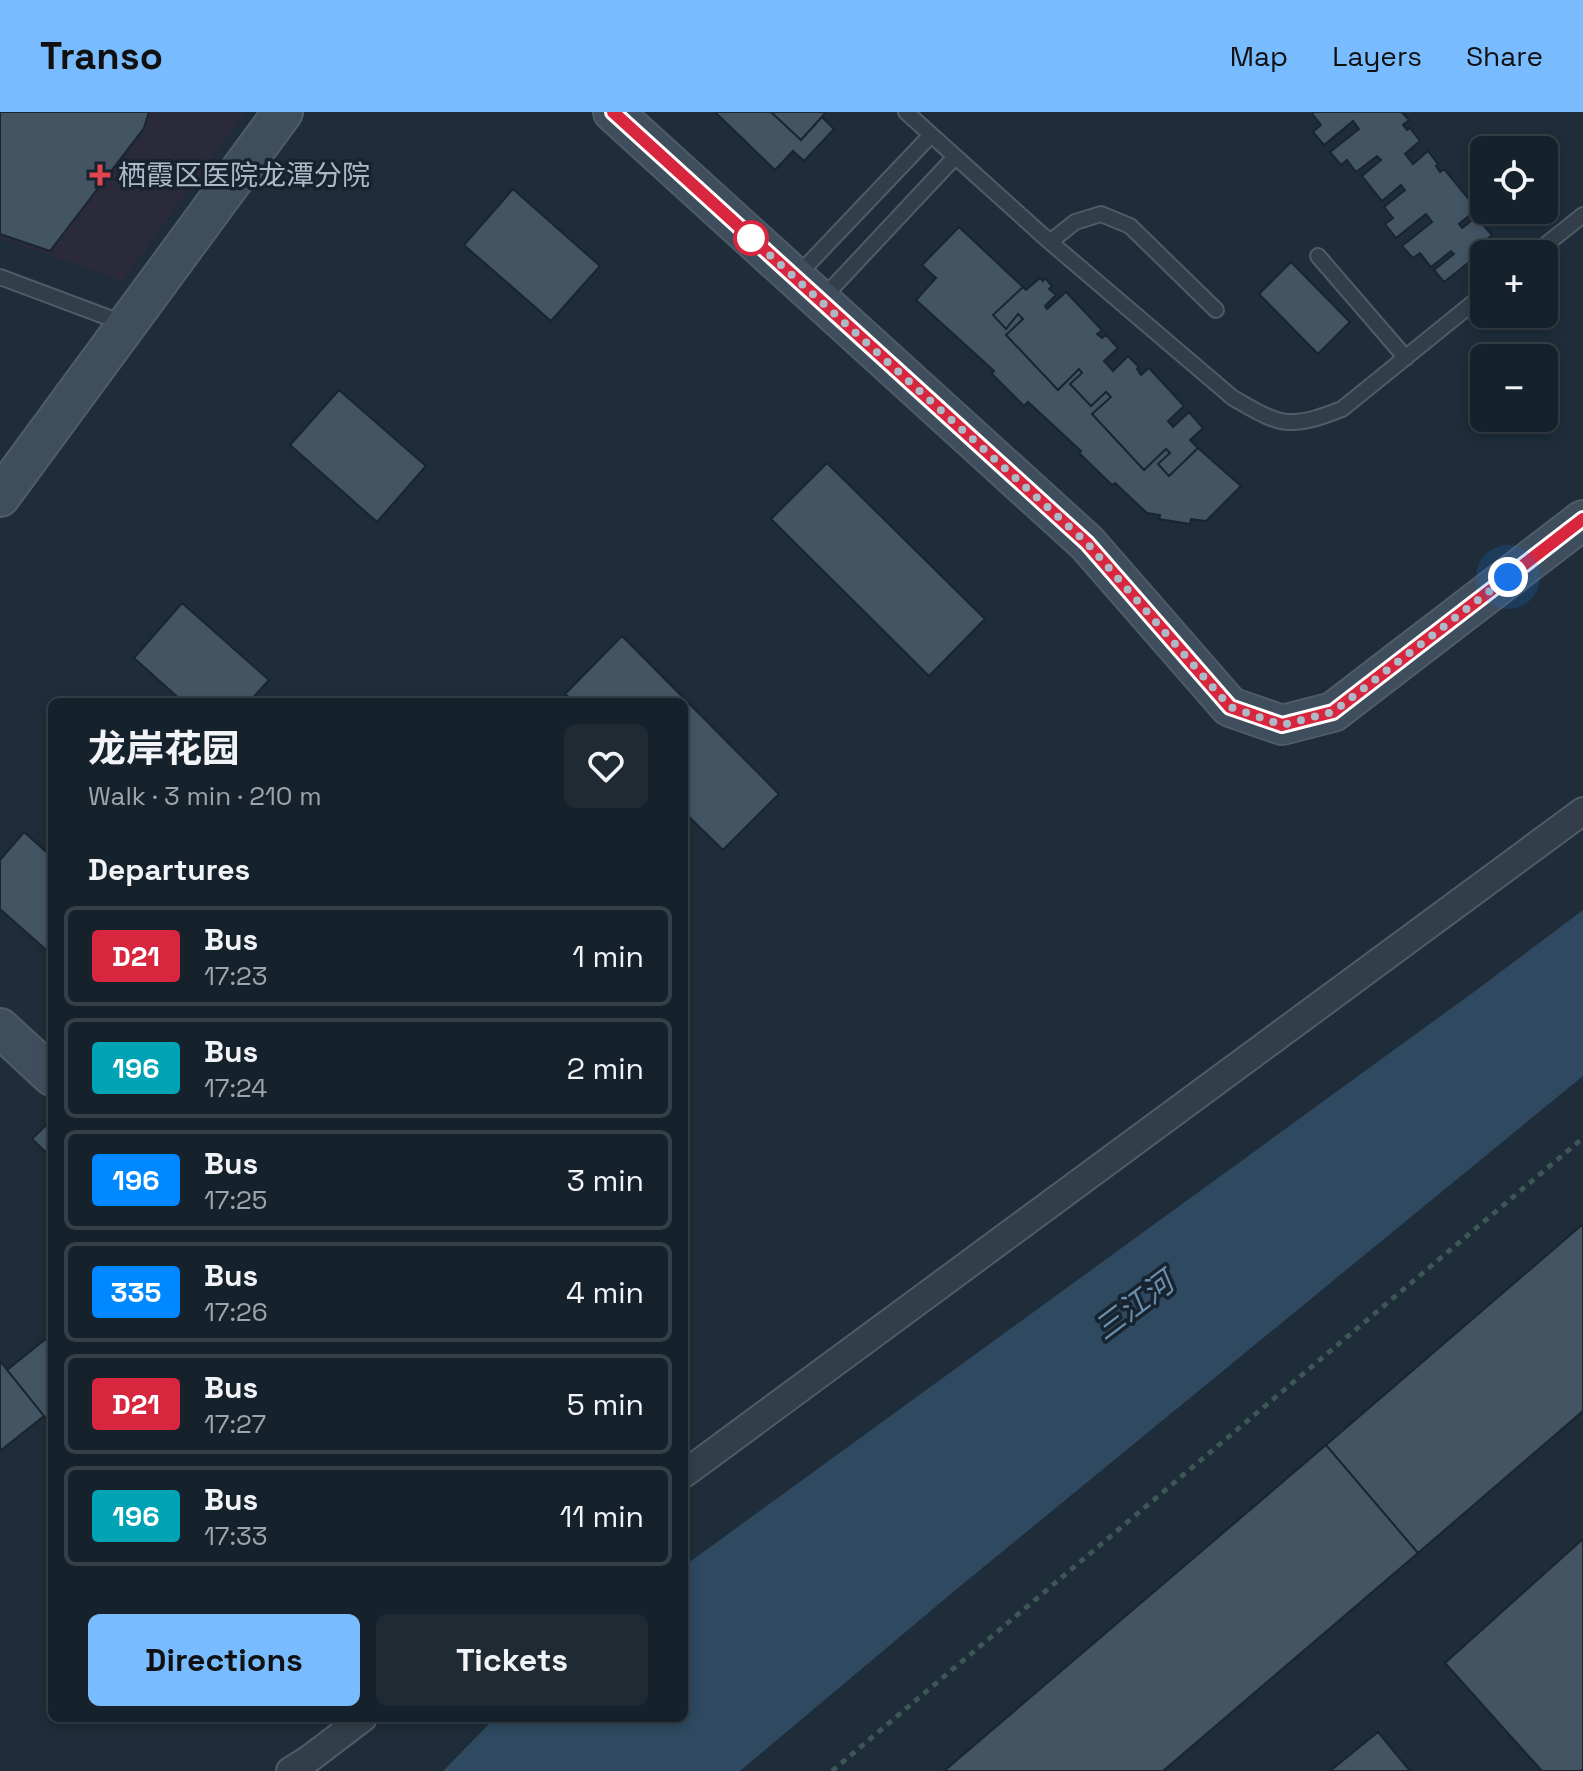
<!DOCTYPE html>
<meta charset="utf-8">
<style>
:root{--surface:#16222b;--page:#1f2a33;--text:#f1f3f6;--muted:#9ea4a9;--line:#353f47;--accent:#78bcff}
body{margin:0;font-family:"Space Grotesk","Noto Sans SC",sans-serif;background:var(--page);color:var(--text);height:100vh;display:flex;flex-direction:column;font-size:30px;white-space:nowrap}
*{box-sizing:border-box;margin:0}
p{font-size:26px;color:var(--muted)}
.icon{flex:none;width:44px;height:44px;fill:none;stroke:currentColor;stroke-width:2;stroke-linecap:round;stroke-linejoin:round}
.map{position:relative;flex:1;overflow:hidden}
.drawer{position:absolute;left:48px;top:586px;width:640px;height:1024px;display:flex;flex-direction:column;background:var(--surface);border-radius:12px;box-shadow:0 4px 12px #0003,0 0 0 2px var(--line)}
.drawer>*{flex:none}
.badge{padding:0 16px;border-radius:6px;font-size:28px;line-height:52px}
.buttons{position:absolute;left:1470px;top:24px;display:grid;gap:16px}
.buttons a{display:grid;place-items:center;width:88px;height:88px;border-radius:12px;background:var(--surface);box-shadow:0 4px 12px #0003,0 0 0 2px var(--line);font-size:40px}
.you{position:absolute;width:40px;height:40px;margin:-20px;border:6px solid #fff;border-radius:50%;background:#1a73e8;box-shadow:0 0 0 12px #1a73e833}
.map>.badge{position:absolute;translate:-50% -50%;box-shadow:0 0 0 4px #fff}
h2{padding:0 40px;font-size:30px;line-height:72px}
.round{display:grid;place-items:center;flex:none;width:84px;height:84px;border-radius:12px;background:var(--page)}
.headline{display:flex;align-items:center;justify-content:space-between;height:136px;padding:0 40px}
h1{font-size:38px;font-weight:700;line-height:60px}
.cta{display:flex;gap:16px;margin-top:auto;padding:16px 40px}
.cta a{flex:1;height:92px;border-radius:12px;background:var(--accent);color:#111;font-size:32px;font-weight:700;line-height:92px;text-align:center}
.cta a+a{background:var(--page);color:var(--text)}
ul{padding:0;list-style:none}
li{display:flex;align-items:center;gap:24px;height:100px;margin:0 16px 12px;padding:0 24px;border:4px solid var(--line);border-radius:12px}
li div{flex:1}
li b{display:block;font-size:30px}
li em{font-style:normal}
li .badge{min-width:88px;font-weight:700;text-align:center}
header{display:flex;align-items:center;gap:48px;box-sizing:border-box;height:112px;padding:0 40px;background:var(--accent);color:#111}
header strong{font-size:38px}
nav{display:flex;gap:44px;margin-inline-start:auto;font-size:28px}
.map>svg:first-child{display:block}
.medical{fill:#2a2a3a}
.water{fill:#2e4960}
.building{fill:#435463;stroke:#192530;stroke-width:2}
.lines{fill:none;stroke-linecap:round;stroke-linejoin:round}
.lane-casing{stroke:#4f5c67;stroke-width:18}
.street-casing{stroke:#4f5c67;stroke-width:30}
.secondary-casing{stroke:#4f5c67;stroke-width:42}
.path{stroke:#3d5656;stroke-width:5;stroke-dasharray:6 6;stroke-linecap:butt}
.lane{stroke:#323e49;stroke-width:14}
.street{stroke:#323e49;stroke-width:26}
.secondary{stroke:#3f4e5d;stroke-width:38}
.line-casing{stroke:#fff;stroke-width:18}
.line{stroke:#d7263d;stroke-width:12}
.walk{stroke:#acb9c6;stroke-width:8;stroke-dasharray:0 14.4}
.health-dot{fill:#e0444e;stroke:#17232e;stroke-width:3}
.stop-dot{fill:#fff;stroke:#d7263d;stroke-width:4}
.labels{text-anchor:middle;stroke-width:7;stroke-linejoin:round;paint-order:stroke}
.poi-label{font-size:28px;fill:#acb9c6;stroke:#17232e;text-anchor:start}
.water-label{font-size:30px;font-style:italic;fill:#698ead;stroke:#17232e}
</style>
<header>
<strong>Transo</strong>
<nav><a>Map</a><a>Layers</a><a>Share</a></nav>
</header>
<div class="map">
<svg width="1583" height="1659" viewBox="0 0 1583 1659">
<rect width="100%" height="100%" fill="#1e2d39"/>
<path class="medical" d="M0,0H246L122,169L0,126Z"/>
<path class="water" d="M1583,798V964L958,1476L740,1659H443L495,1606H684V1454L1471,882Z"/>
<path class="building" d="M0,0H149L144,16L50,139L0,122Z
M715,0H771L801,28L822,5L834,17L804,49L793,39L775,58Z
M771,0H826L801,28Z
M1314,0H1402L1409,8L1403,13L1407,18L1410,16L1420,29L1405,42L1413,52L1428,39L1438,52L1436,54L1440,60L1444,57L1477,97L1459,112L1462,116L1476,105L1492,123L1477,135L1481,140L1476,145L1478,148L1471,154L1468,151L1444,170L1434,158L1454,142L1451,139L1431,155L1420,141L1413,146L1402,134L1432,110L1426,102L1396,126L1385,112L1393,106L1384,95L1405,78L1401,73L1382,89L1362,64L1381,48L1377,44L1356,60L1347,48L1341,53L1330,40L1359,17L1353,9L1324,33L1313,20L1321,13L1312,2Z
M513,77L600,154L551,209L464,133Z
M959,115L1023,175L993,203L1006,217L1018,202L1023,207L1006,223L1058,278L1079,257L1082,261L1070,272L1091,294L1106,280L1111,285L1092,302L1144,358L1166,337L1170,341L1158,352L1169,364L1198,336L1241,374L1206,409L1191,407L1190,412L1159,407L1160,403L1147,401L1115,371L1112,373L1079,341L1081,339L1028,290L1024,294L992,262L994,259L916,188L936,166L922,153Z
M1291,150L1350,210L1318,242L1259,182Z
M1040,166L1043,169L1045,166L1052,174L1049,177L1056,183L1045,194L1047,197L1066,180L1102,218L1097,222L1102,226L1106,223L1118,236L1104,249L1113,259L1128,244L1139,255L1137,257L1141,263L1149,256L1184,294L1168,309L1173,315L1189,300L1203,316L1190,328L1198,336L1169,364L1158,352L1170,341L1166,337L1144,358L1092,302L1111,285L1106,280L1091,294L1070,272L1082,261L1079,257L1058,278L1006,223L1023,207L1018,202L1006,217L993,203L1023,175L1026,178Z
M339,278L426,354L377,410L290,333Z
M827,351L985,507L929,564L771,407Z
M182,491L269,568L249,590H183L134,546Z
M622,524L779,682L723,738L684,700V590H574L565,582Z
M24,720L52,745V843L0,797V748Z
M46,1013L52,1019V1046L32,1027Z
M1583,1112V1299L1418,1441L1326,1333Z
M52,1222V1314L7,1258Z
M0,1249L44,1304L0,1339Z
M1326,1333L1418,1441L1163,1659H944Z
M1583,1427V1657L1581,1659H1542L1445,1551Z
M1378,1620L1410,1659H1330Z"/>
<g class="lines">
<defs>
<path id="lane" d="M906,0L1050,130L1233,286C1250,295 1272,311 1292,310C1309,310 1326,303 1342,297L1484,182
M1050,130L1075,110L1101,102L1130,114L1216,198
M1534,142L1583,103
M1318,144L1406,246
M0,165L123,211
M796,165L931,23
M821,188L955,45"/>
<path id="street" d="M684,1362L1583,699
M290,1659L309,1647L363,1606"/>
<path id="secondary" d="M613,0L1087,431L1230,595L1282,613L1333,600L1583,408
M0,385L283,0
M0,916L52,964"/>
</defs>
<use href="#lane" class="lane-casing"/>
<use href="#street" class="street-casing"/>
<use href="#secondary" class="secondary-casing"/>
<path class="path" d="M832,1659L1583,1026"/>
<use href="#lane" class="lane"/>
<use href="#street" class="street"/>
<use href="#secondary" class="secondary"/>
</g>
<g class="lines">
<defs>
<path id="line" d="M613,0L1087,431L1230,595L1282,613L1333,600L1583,407"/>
</defs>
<use href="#line" class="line-casing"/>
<use href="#line" class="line"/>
<path class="walk" d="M751,126L750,125L1087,431L1230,595L1282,613L1333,600L1508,465"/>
</g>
<path class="health-dot" d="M96 51h8v8h8v8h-8v8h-8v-8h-8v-8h8z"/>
<circle class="stop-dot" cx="751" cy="126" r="16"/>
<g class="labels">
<g class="poi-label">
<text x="118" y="73">栖霞区医院龙潭分院</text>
</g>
<g class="water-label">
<text transform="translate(1134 1194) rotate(-37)" y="10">三江河</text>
</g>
</g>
</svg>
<div class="buttons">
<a><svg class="icon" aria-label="locate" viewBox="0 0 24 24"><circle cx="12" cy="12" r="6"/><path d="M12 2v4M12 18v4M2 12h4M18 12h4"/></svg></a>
<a>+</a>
<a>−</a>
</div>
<div class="you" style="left:1508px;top:465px"></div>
<section class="drawer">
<div class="headline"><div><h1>龙岸花园</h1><p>Walk · 3 min · 210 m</p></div><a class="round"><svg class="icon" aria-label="heart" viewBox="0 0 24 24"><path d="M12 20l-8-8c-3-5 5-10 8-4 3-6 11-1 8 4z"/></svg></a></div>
<h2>Departures</h2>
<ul>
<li><span class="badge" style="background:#d7263d;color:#fff">D21</span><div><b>Bus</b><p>17:23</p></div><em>1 min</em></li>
<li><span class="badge" style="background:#00a3b4;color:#fff">196</span><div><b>Bus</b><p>17:24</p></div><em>2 min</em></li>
<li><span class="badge" style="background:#08f;color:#fff">196</span><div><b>Bus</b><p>17:25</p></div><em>3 min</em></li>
<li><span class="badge" style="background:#08f;color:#fff">335</span><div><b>Bus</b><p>17:26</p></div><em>4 min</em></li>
<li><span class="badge" style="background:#d7263d;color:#fff">D21</span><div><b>Bus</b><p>17:27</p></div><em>5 min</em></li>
<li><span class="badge" style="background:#00a3b4;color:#fff">196</span><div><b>Bus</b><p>17:33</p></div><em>11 min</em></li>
</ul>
<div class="cta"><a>Directions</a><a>Tickets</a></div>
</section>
</div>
